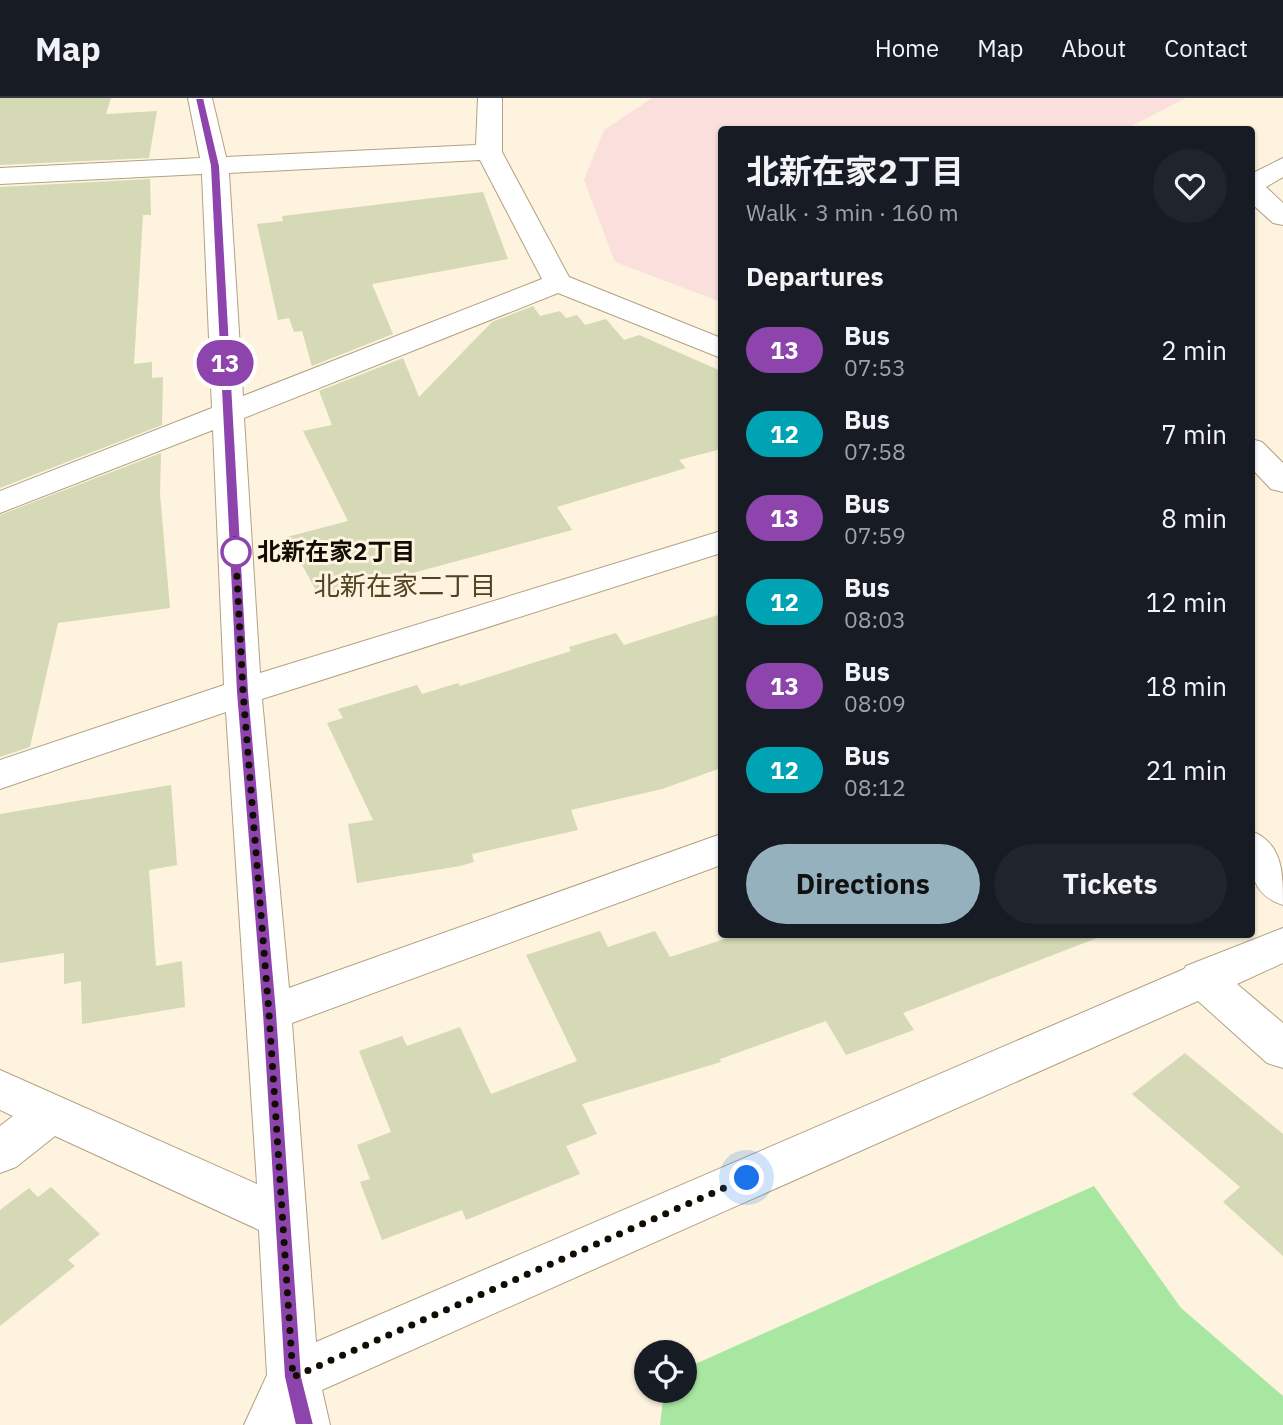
<!DOCTYPE html>
<meta charset="utf-8">
<style>
:root{--surface:#171b24;--page:#20242c;--text:#f1f3f6;--muted:#9ea1a6;--line:#363941;--accent:#96b1be}
body{margin:0;font-family:"IBM Plex Sans","Noto Sans JP",sans-serif;background:var(--page);color:var(--text);height:100vh;display:flex;flex-direction:column;font-size:26px;white-space:nowrap}
*{box-sizing:border-box;margin:0}
p{font-size:23px;color:var(--muted)}
.icon{flex:none;width:38px;height:38px;fill:none;stroke:currentColor;stroke-width:2;stroke-linecap:round;stroke-linejoin:round}
.map{position:relative;flex:1;overflow:hidden}
.details{position:absolute;left:718px;top:28px;width:537px;height:812px;display:flex;flex-direction:column;background:var(--surface);border-radius:7px;box-shadow:0 2px 5px #0004}
.details>*{flex:none}
.badge{padding:0 14px;border-radius:23px;font-size:24px;line-height:46px}
.buttons{position:absolute;left:634px;top:1242px;display:grid;gap:14px}
.buttons a{display:grid;place-items:center;width:63px;height:63px;border-radius:50%;background:var(--surface);box-shadow:0 2px 5px #0004;font-size:35px}
.you{position:absolute;width:35px;height:35px;margin:-18px;border:5px solid #fff;border-radius:50%;background:#1a73e8;box-shadow:0 0 0 10px #1a73e833}
.map>.badge{position:absolute;translate:-50% -50%;box-shadow:0 0 0 4px #fff}
h2{padding:0 28px;font-size:26px;line-height:63px}
.round{display:grid;place-items:center;flex:none;width:74px;height:74px;border-radius:37px;background:var(--page)}
.headline{display:flex;align-items:center;justify-content:space-between;height:119px;padding:0 28px}
h1{font-size:33px;font-weight:700;line-height:52px}
.cta{display:flex;gap:14px;margin-top:auto;padding:14px 28px}
.cta a{flex:1;height:80px;border-radius:42px;background:var(--accent);color:#111;font-size:28px;font-weight:700;line-height:80px;text-align:center}
.cta a+a{background:var(--page);color:var(--text)}
ul{padding:0;list-style:none}
li{display:flex;align-items:center;gap:21px;height:84px;padding:0 28px}
li div{flex:1}
li b{display:block;font-size:26px}
li em{font-style:normal}
li .badge{min-width:77px;font-weight:700;text-align:center}
header{display:flex;align-items:center;gap:42px;box-sizing:border-box;height:98px;padding:0 35px;background:var(--surface);border-bottom:2px solid var(--line)}
header strong{font-size:33px}
nav{display:flex;gap:38px;margin-inline-start:auto;font-size:24px}
.map>svg:first-child{display:block}
.green{fill:#fbdfdc}
.water{fill:#a8e7a2}
.building{fill:#d5d9b5}
.lines{fill:none;stroke-linecap:round;stroke-linejoin:round}
.minor-casing{stroke:#b3a282;stroke-width:2}
.minor{fill:#fff;fill-rule:evenodd}
.line{fill:#8e44ad;stroke:#fff;stroke-width:2}
.walk{stroke:#120d03;stroke-width:7;stroke-dasharray:0 12.6}
.stop-dot{fill:#fff;stroke:#8e44ad;stroke-width:3.5}
.labels{text-anchor:middle;stroke-width:6;stroke-linejoin:round;paint-order:stroke}
.stop-label{font-size:24px;font-weight:bold;fill:#120d03;stroke:#fdf3de;text-anchor:start}
.neighbourhood-label{font-size:26px;fill:#514224;stroke:#fdf3de}
</style>
<header>
<strong>Map</strong>
<nav><a>Home</a><a>Map</a><a>About</a><a>Contact</a></nav>
</header>
<div class="map">
<svg width="1283" height="1327" viewBox="0 0 1283 1327">
<rect width="100%" height="100%" fill="#fdf3de"/>
<path class="green" d="M652,0H1186L1126,31L721,32V204L615,164L584,82L604,32Z"/>
<path class="water" d="M1094,1088L1181,1210L1283,1298V1327H660L664,1293H684V1271Z"/>
<path class="building" d="M0,0H111L106,16L157,13L149,60L0,67Z
M150,81L151,117H143L134,266L152,264V280L163,279L162,327L0,390V89Z
M483,94L508,161L372,186L393,236L312,268L302,233L294,234L289,220L278,222L257,126L283,123L282,118Z
M533,208L540,218L560,213L566,220L577,217L585,227L606,221L624,242L639,237L721,273V351L679,362L686,370L557,409L572,432L320,500L287,439L348,423L303,333L332,327L319,293L403,260L419,299L492,224Z
M161,355L160,396L170,510L58,525L30,649L0,659V417Z
M721,516V670L662,691L571,712L578,732L472,756L474,764L460,768L357,785L348,726L373,722L327,625L343,620L338,611L417,587L422,596L458,585L460,588L571,553L569,549L616,535L624,547Z
M171,687L177,767L149,772L156,868L182,863L185,909L82,926L81,883L64,886V855L0,865V716Z
M600,833L608,849L655,833L670,859L740,836H1096L1097,840L903,915L914,932L846,957L826,923L720,961L721,964L582,1006L597,1036L566,1048L580,1076L466,1122L462,1112L382,1142L360,1084L370,1081L357,1047L391,1034L359,953L402,938L407,948L460,929L491,996L577,963L526,857Z
M1185,955L1283,1036V1158L1223,1104L1240,1089L1132,996Z
M51,1089L100,1136L68,1162L75,1168L0,1228V1112L29,1090L38,1099Z"/>
<g class="lines">
<defs>
<path id="minor" d="M188,0H212L226,59L476,47L478,0H502V54L569,179L721,240V260L558,195L244,320L260,575L721,433V455L262,601L289,890L721,736V767L292,925L316,1244L1184,871L1186,868L1283,830V865L1237,886L1283,925V970L1267,965L1198,903L322,1292L330,1327H244L267,1277L259,1132L55,1038L16,1069L0,1075V1028L13,1018L0,1012V972L257,1086L226,614L0,691V662L224,587L213,332L0,415V393L212,310L202,76L0,86V70L200,60ZM480,62L542,181L243,298L229,75Z
M1283,60V79L1266,89L1283,105V127L1273,125L1251,105V76Z
M1251,341L1262,344L1283,365V394L1271,391L1251,370Z
M1251,733C1283,745 1283,775 1283,807C1246,795 1251,765 1251,733Z"/>
</defs>
<use href="#minor" class="minor-casing"/>
<use href="#minor" class="minor"/>
</g>
<path class="line" d="M195,0H204L220,68L249,594L277,915L302,1279L314,1327H295L284,1279L262,915L236,594L210,68Z"/>
<g class="lines">
<path class="walk" d="M236,454L235,441L243,594L269,915L293,1279L747,1080"/>
</g>
<circle class="stop-dot" cx="236" cy="454" r="14"/>
<g class="labels">
<g class="stop-label">
<text x="257" y="462">北新在家2丁目</text>
</g>
<g class="neighbourhood-label">
<text x="405" y="497">北新在家二丁目</text>
</g>
</g>
</svg>
<div class="buttons">
<a><svg class="icon" aria-label="locate" viewBox="0 0 24 24"><circle cx="12" cy="12" r="6"/><path d="M12 2v4M12 18v4M2 12h4M18 12h4"/></svg></a>
</div>
<div class="you" style="left:747px;top:1080px"></div>
<b class="badge" style="left:225px;top:265px;background:#8e44ad;color:#fff">13</b>
<section class="details">
<div class="headline"><div><h1>北新在家2丁目</h1><p>Walk · 3 min · 160 m</p></div><a class="round"><svg class="icon" aria-label="heart" viewBox="0 0 24 24"><path d="M12 20l-8-8c-3-5 5-10 8-4 3-6 11-1 8 4z"/></svg></a></div>
<h2>Departures</h2>
<ul>
<li><span class="badge" style="background:#8e44ad;color:#fff">13</span><div><b>Bus</b><p>07:53</p></div><em>2 min</em></li>
<li><span class="badge" style="background:#00a3b4;color:#fff">12</span><div><b>Bus</b><p>07:58</p></div><em>7 min</em></li>
<li><span class="badge" style="background:#8e44ad;color:#fff">13</span><div><b>Bus</b><p>07:59</p></div><em>8 min</em></li>
<li><span class="badge" style="background:#00a3b4;color:#fff">12</span><div><b>Bus</b><p>08:03</p></div><em>12 min</em></li>
<li><span class="badge" style="background:#8e44ad;color:#fff">13</span><div><b>Bus</b><p>08:09</p></div><em>18 min</em></li>
<li><span class="badge" style="background:#00a3b4;color:#fff">12</span><div><b>Bus</b><p>08:12</p></div><em>21 min</em></li>
</ul>
<div class="cta"><a>Directions</a><a>Tickets</a></div>
</section>
</div>
